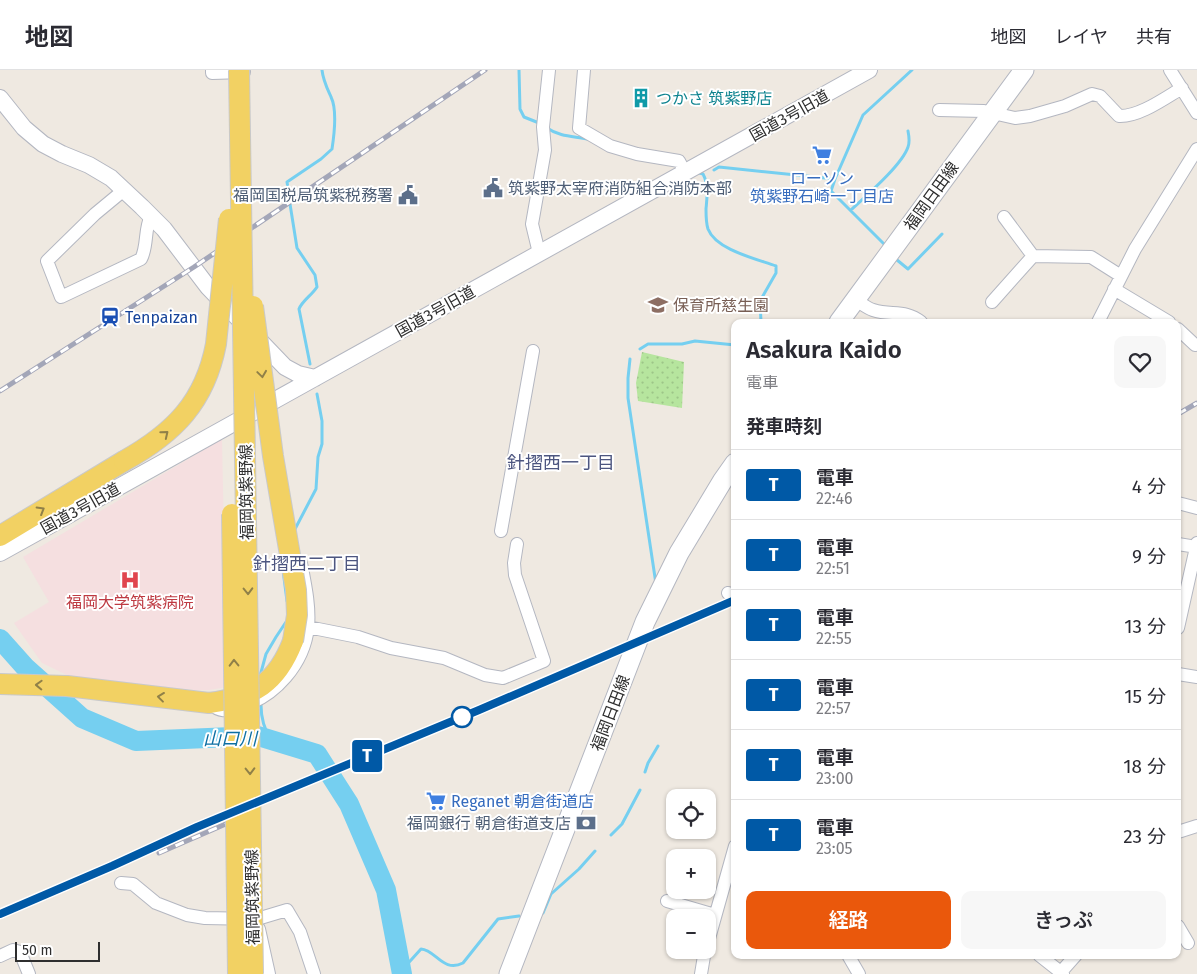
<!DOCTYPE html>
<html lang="ja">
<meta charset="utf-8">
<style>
:root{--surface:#fff;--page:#f7f7f7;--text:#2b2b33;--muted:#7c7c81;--line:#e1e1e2;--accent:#ea580c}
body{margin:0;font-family:"Fira Sans","Noto Sans JP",sans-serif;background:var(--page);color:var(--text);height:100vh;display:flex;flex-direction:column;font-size:19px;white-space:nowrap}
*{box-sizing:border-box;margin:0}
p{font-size:16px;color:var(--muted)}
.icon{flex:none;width:28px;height:28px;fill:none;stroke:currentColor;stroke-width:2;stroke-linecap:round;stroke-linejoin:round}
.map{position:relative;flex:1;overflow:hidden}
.side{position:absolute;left:731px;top:249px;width:450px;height:640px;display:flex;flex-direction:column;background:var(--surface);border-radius:10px;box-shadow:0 1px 4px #0004}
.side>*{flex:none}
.badge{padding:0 10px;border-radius:4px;font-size:18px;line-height:32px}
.fabs{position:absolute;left:666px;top:719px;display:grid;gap:10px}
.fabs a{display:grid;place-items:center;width:50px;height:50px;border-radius:10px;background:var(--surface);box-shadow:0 1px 4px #0004;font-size:25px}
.scale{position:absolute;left:15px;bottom:12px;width:85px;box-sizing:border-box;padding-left:5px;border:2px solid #2e2e2e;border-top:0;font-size:14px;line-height:18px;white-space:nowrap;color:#2e2e2e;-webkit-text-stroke:4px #fff;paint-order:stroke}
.map>.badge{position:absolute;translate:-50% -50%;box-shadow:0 0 0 2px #fff}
h2{padding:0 15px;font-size:19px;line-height:45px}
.round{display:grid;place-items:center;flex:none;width:52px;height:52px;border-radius:10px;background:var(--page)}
.headline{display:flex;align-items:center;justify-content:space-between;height:85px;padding:0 15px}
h1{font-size:24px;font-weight:600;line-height:38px}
.button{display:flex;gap:10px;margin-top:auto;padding:10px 15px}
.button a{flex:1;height:58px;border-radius:10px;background:var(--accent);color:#fff;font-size:20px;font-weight:600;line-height:58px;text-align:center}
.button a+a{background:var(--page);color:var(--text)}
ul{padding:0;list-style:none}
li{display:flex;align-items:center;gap:15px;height:70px;padding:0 15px;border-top:1px solid var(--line)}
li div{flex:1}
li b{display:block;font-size:19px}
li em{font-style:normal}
li .badge{min-width:55px;font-weight:700;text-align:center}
header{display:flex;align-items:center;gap:30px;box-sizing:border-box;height:70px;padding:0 25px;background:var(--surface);border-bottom:1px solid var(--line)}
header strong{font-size:24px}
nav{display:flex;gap:28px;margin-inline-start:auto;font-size:18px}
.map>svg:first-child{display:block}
.medical{fill:#f5dfe0}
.park{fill:url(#park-dots)}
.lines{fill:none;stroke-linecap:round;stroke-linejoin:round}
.stream{stroke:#75cff0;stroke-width:3}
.river{stroke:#75cff0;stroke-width:20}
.minor-casing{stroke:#b4b7c1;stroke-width:14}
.tertiary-casing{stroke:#b4b7c1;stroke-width:18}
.secondary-casing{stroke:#b4b7c1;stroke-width:21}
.primary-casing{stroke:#c9c9c9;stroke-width:22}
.minor{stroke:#fff;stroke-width:12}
.tertiary{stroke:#fff;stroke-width:16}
.secondary{stroke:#fff;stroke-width:19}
.primary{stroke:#f2d163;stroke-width:20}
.rail-casing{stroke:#a3a6b8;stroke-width:5}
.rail{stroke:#fff;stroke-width:3;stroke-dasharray:9;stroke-linecap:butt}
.primary-bridge-casing{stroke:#c9c9c9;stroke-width:22;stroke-linecap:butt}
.primary-bridge{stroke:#f2d163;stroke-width:20}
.oneway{stroke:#908048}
.line-casing{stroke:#fff;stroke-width:11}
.line{stroke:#0059a6;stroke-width:8}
.stop-dot{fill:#fff;stroke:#0059a6;stroke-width:2.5}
.labels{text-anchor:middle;stroke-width:4;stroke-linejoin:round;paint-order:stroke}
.culture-label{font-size:16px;fill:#0d838f;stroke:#fff;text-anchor:start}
.street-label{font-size:16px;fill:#2e2e2e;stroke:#fff}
.shop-label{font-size:16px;fill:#366cbe;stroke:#fff}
.service-label{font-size:16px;fill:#4e5e75;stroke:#fff;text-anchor:end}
.education-label{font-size:16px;fill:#785e54;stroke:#fff;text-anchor:start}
.transit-label{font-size:16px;fill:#164399;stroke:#fff;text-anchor:start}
.health-label{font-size:16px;fill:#be3a42;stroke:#fff}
.neighbourhood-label{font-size:18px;fill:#4d5680;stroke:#fff}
.water-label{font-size:18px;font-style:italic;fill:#0d6fa3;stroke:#fff}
</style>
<header>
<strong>地図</strong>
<nav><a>地図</a><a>レイヤ</a><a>共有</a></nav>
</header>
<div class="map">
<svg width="1197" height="904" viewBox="0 0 1197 904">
<defs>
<pattern id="park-dots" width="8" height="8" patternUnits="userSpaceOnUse" patternTransform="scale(1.25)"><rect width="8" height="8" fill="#b6e59e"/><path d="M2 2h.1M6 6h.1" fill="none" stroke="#9dc588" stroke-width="1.8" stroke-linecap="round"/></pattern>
</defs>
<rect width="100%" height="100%" fill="#efe9e1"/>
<path class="medical" d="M222,369L227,617L209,620H194L73,608L42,593L14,553L49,532L23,487Z"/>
<path class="park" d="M642,282L684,292L682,338L638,331L636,313Z"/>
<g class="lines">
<path class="stream" d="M519,0L520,39L524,47L539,53
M547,58C560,67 573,66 588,69
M714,100L719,97L835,109
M696,102L703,104C709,115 707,128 706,139C706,145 706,153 708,159C716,180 757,189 776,196V203L760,231L761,252
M288,118L287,112L321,89L332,79C334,66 337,39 331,27C327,18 323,10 322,0
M290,134L297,178L315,205L317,217C312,225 302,231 299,239L310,294
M851,140C866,126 902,95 908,77C910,72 909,66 908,61
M884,174L831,121L835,109L863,45L912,0
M897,190L908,199L942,164
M640,279L648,274H682L695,271L735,275
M630,289L628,308V328L656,514
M294,461L316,419L318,387L322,374V351L317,324
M283,500L287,531
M260,606L266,584L276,567L286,552
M261,635C261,648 264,659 271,670
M645,702L648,693L658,676
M611,765L622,754L640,720
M543,843L551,824L579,799L595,781
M402,900L421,879C436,880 443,903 463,893L498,849L519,846"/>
<path class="river" d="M0,569L25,597L82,648L136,671L258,666L317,684L349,734L386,820L402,904"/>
<defs>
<path id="minor" d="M212,0V3L244,2
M584,0L579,58L610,76L637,84L679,91L685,102
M1170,0L1197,43
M939,40L984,41L1015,48L1030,46L1065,36L1092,24L1100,26L1119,46C1139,47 1165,28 1182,18
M124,120L95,144L47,191L61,227L141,189C148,176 144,159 151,146
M1004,147L1033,186
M539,183L532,154L545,80L543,57L549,0
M1114,219L1169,252
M856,230C861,233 867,238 873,240C891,246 905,239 921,252
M992,232L1033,186L1091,187L1121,206
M1098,252L1135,179L1197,79
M1178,259L1195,275
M1178,433L1197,438
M501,461L533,281
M1178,474L1197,477
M728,523L735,528
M308,557L358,567L391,578L444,588L485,605L503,608L544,591L515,505L514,493L517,474
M1178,558L1197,473
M1178,604L1197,607
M209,633C221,643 226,641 240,637C275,627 304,594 308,557C310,536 305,514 301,493
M1178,762L1197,756
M121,813L133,814L156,833L187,845L205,848L257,849L287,840L300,862L314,904
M667,831L715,845
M1178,856L1188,873
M259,859L269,904
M708,872L735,776
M848,885L859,904
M1039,885L1063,904
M0,886L13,880L20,882L29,904
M1061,902L1076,885
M701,904L705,880"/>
<path id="tertiary" d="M0,28L24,58L43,74L62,84L89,95L111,108L142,137L164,159L208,217L285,297L298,304L315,308
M0,483L869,0"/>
<path id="secondary" d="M839,252L1024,0
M509,904L645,552L679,483L723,410L735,393"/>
<path id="primary" d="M0,466L124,391
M0,614L67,616L209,633C254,627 277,613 293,571"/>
</defs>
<use href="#minor" class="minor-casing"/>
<use href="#tertiary" class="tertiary-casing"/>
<use href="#secondary" class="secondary-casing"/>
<use href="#primary" class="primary-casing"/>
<use href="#minor" class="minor"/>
<use href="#tertiary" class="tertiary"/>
<use href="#secondary" class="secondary"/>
<use href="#primary" class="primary"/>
<defs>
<path id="rail" d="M0,321L194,197L485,0
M1178,344L1197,333
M159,783L251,743
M0,844L112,796L197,757L462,647L735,530"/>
</defs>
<use href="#rail" class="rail-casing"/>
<use href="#rail" class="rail"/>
<defs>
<path id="primary-bridge" d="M239,0L253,904
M253,236L273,386L296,520L297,545L293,571
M124,391C174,363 205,332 216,274L229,149
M232,444L238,904"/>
</defs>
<use href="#primary-bridge" class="primary-bridge-casing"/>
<use href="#primary-bridge" class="primary-bridge"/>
</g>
<defs><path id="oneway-chevron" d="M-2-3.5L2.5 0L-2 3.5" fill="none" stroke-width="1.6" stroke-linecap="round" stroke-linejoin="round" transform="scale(1.25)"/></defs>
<g class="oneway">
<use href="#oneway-chevron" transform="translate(262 304) rotate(82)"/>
<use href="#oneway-chevron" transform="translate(165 364) rotate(-39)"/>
<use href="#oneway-chevron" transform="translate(41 440) rotate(-31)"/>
<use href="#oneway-chevron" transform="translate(248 521) rotate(89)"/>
<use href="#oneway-chevron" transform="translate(234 593) rotate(-91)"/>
<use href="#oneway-chevron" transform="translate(39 615) rotate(-178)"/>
<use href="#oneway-chevron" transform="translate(161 627) rotate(-173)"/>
<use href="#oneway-chevron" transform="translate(250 701) rotate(89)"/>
</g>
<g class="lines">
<defs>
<path id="line" d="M0,844L112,796L197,757L479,640L735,530"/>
</defs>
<use href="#line" class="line-casing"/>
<use href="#line" class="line"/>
</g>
<defs>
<symbol id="building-bare" viewBox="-9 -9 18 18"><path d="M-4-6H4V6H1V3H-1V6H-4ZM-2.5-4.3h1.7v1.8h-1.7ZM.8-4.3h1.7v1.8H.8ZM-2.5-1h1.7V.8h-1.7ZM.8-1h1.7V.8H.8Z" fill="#0f9aa8" stroke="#fff" stroke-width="2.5" paint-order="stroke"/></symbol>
<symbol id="supermarket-bare" viewBox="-9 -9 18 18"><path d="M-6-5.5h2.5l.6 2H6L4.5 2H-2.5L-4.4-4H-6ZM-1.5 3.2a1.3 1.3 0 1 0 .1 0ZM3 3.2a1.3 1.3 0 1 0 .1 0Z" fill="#3f7fe0" stroke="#fff" stroke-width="2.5" paint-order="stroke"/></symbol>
<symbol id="civic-bare" viewBox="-9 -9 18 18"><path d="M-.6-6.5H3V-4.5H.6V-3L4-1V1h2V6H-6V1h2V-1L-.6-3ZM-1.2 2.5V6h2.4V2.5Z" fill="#5c6f8a" stroke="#fff" stroke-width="2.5" paint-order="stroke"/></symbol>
<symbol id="school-bare" viewBox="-9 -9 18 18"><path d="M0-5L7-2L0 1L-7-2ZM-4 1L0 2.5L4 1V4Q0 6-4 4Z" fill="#8d6e63" stroke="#fff" stroke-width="2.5" paint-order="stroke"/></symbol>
<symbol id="station-bare" viewBox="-9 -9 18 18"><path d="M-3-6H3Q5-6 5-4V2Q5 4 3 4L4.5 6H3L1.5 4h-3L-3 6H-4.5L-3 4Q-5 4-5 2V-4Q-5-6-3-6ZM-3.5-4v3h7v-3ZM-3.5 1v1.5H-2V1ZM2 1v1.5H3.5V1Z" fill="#1a4fb4" stroke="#fff" stroke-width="2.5" paint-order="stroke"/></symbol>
<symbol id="hospital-bare" viewBox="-9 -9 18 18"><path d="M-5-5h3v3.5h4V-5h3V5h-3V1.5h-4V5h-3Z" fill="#e0444e" stroke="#fff" stroke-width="2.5" paint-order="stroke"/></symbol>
<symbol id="bank-bare" viewBox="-9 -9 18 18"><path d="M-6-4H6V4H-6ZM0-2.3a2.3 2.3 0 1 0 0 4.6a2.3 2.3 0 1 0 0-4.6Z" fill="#5c6f8a" stroke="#fff" stroke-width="2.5" paint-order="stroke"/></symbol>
</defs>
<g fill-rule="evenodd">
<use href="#building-bare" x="627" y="14" width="28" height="28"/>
<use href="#supermarket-bare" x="808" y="71" width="28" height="28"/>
<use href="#civic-bare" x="479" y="104" width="28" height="28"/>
<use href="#civic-bare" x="394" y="111" width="28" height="28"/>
<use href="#school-bare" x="644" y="221" width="28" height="28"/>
<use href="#station-bare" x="96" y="233" width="28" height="28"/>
<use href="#hospital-bare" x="116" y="496" width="28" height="28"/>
<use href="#supermarket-bare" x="422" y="717" width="28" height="28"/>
<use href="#bank-bare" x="572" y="739" width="28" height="28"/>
</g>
<circle class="stop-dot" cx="462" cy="647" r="10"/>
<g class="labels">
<g class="culture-label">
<text x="656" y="34">つかさ 筑紫野店</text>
</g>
<g class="street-label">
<text transform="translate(789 45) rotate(-29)" y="6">国道3号旧道</text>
<text transform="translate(931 126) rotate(-54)" y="6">福岡日田線</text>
<text transform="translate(435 241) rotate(-29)" y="6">国道3号旧道</text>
<text transform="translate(246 422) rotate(-91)" y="6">福岡筑紫野線</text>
<text transform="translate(80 438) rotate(-29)" y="6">国道3号旧道</text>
<text transform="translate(610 643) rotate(-69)" y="6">福岡日田線</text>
<text transform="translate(252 827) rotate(-91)" y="6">福岡筑紫野線</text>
</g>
<g class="shop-label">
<text x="822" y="114">ローソン<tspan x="822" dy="18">筑紫野石崎一丁目店</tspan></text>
<text x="451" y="737" text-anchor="start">Reganet 朝倉街道店</text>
</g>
<g class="service-label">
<text x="508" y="124" text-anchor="start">筑紫野太宰府消防組合消防本部</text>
<text x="393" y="131">福岡国税局筑紫税務署</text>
<text x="571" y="759">福岡銀行 朝倉街道支店</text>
</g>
<g class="education-label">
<text x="673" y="241">保育所慈生園</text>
</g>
<g class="transit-label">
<text x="125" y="253">Tenpaizan</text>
</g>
<g class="health-label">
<text x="130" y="538">福岡大学筑紫病院</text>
</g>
<g class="neighbourhood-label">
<text x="561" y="399">針摺西一丁目</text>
<text x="307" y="500">針摺西二丁目</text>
</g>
<g class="water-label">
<text x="230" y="675">山口川</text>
</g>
</g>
</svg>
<div class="fabs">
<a><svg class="icon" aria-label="locate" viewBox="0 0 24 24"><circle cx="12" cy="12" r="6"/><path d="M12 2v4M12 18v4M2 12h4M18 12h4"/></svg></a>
<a>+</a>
<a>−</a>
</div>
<div class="scale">50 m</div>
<b class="badge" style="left:367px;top:686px;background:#0059a6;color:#fff">T</b>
<section class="side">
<div class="headline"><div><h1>Asakura Kaido</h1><p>電車</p></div><a class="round"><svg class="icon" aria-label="heart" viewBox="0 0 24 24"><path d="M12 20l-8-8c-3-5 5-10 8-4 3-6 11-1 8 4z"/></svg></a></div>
<h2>発車時刻</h2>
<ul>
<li><span class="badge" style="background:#0059a6;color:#fff">T</span><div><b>電車</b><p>22:46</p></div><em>4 分</em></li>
<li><span class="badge" style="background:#0059a6;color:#fff">T</span><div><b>電車</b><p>22:51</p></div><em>9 分</em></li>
<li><span class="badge" style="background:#0059a6;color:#fff">T</span><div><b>電車</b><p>22:55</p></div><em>13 分</em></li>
<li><span class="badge" style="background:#0059a6;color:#fff">T</span><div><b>電車</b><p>22:57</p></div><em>15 分</em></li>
<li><span class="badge" style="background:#0059a6;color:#fff">T</span><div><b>電車</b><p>23:00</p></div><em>18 分</em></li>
<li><span class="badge" style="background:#0059a6;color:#fff">T</span><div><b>電車</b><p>23:05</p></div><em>23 分</em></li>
</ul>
<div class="button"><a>経路</a><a>きっぷ</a></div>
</section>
</div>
